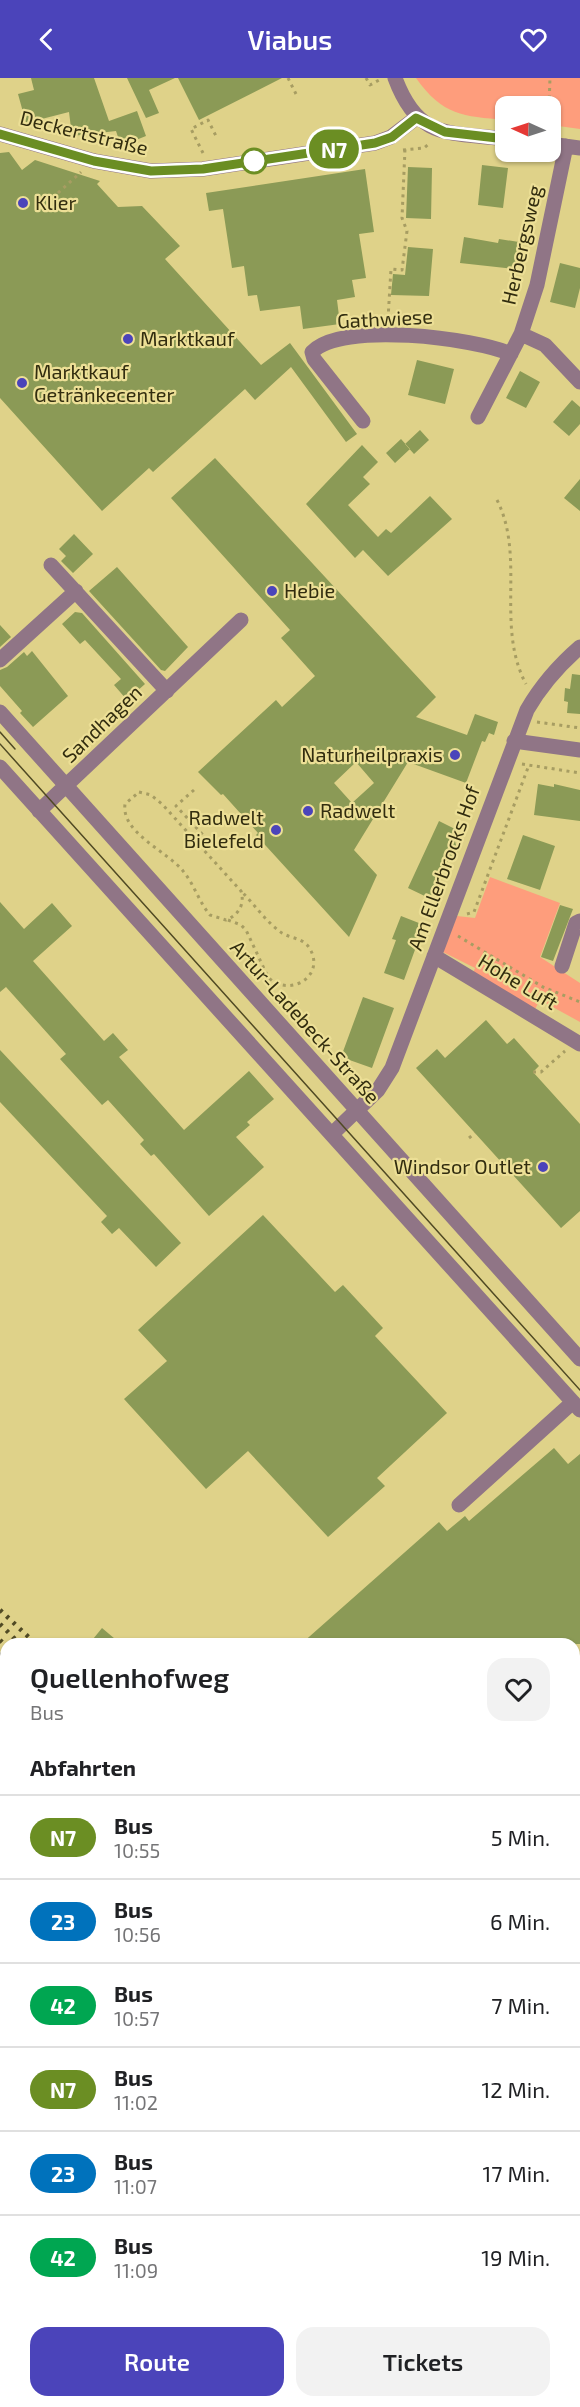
<!DOCTYPE html>
<html lang="de">
<meta charset="utf-8">
<style>
:root{--surface:#fff;--page:#f2f2f2;--text:#202124;--muted:#757577;--line:#e0e0e0;--accent:#4b44ba}
body{margin:0;font-family:"Exo 2",sans-serif;background:var(--page);color:var(--text);height:100vh;display:flex;flex-direction:column;font-size:22px;white-space:nowrap}
*{box-sizing:border-box;margin:0}
p{font-size:20px;color:var(--muted)}
.icon{flex:none;width:33px;height:33px;fill:none;stroke:currentColor;stroke-width:2;stroke-linecap:round;stroke-linejoin:round}
.map{position:relative;flex:1;overflow:hidden}
.sheet{position:absolute;left:0px;top:1560px;width:580px;height:770px;display:flex;flex-direction:column;background:var(--surface);border-radius:18px 18px 0 0;box-shadow:0 2px 4px #0004}
.sheet>*{flex:none}
.badge{padding:0 12px;border-radius:20px;font-size:21px;line-height:39px}
.needle{width:39px;rotate:273deg}
.fabs{position:absolute;left:495px;top:18px;display:grid;gap:12px}
.fabs a{display:grid;place-items:center;width:66px;height:66px;border-radius:12px;background:var(--surface);box-shadow:0 2px 4px #0004;font-size:30px}
.map>.badge{position:absolute;translate:-50% -50%;box-shadow:0 0 0 3px #fff}
h2{padding:0 30px;font-size:22px;line-height:54px}
.round{display:grid;place-items:center;flex:none;width:63px;height:63px;border-radius:18px;background:var(--page)}
.overview{display:flex;align-items:center;justify-content:space-between;height:102px;padding:0 30px}
h1{font-size:28px;font-weight:600;line-height:45px}
.button{display:flex;gap:12px;margin-top:auto;padding:12px 30px}
.button a{flex:1;height:69px;border-radius:18px;background:var(--accent);color:#fff;font-size:24px;font-weight:600;line-height:69px;text-align:center}
.button a+a{background:var(--page);color:var(--text)}
ul{padding:0;list-style:none}
li{display:flex;align-items:center;gap:18px;height:84px;padding:0 30px;border-top:2px solid var(--line)}
li div{flex:1}
li b{display:block;font-size:22px}
li em{font-style:normal}
li .badge{min-width:66px;font-weight:700;text-align:center}
header{display:flex;justify-content:space-between;align-items:center;height:78px;padding:0 30px;background:var(--accent);color:#fff;font-size:27px;font-weight:600}
.map>svg:first-child{display:block}
.green{fill:#fe9d7c}
.water{fill:#c9b53f}
.building{fill:#8b9a56;fill-rule:evenodd}
.lines{fill:none;stroke-linecap:round;stroke-linejoin:round}
.path{stroke:#a79d62;stroke-width:3;stroke-dasharray:3 4.5;stroke-linecap:butt}
.minor{stroke:#907586;stroke-width:15}
.highway{stroke:#420e35;stroke-width:18}
.tram{stroke:#504a24;stroke-width:1.5}
.rail{stroke:#504a24;stroke-width:4.5;stroke-dasharray:3 6;stroke-linecap:butt}
.line-casing{stroke:#fff;stroke-width:14}
.line{stroke:#6b8e23;stroke-width:9}
.stop-dot{fill:#fff;stroke:#6b8e23;stroke-width:3}
.poi-dot{fill:#4b44ba;stroke:#ecdf96;stroke-width:2}
.labels{text-anchor:middle;stroke-width:4.5;stroke-linejoin:round;paint-order:stroke}
.street-label{font-size:20px;fill:#322d0f;stroke:#ecdf96}
.poi-label{font-size:20px;fill:#322d0f;stroke:#ecdf96;text-anchor:start}
</style>
<header><svg class="icon" aria-label="back" viewBox="0 0 24 24"><path d="M15 5l-7 7 7 7"/></svg>Viabus<svg class="icon" aria-label="heart" viewBox="0 0 24 24"><path d="M12 20l-8-8c-3-5 5-10 8-4 3-6 11-1 8 4z"/></svg></header>
<div class="map">
<svg width="580" height="2329" viewBox="0 0 580 2329">
<rect width="100%" height="100%" fill="#dfd289"/>
<path class="green" d="M416,0H580V51L551,47L550,28H506L505,42C463,38 443,38 416,0Z
M490,799L560,825L540,879L580,905V944L540,922L534,933L472,898L475,890L443,874L457,838L475,840Z
M0,1641L6,1647V1768L0,1760Z
M0,1889L6,1897V2152L0,2145L5,1987L0,1968Z
M6,2164V2324H99L98,2329H0V2179Z
M575,2251L580,2255V2329H480L474,2324H574Z
M103,2324H206L205,2329H103Z
M266,2324H360L364,2329H264Z"/>
<path class="water" d="M13,2324H70L69,2329H12Z"/>
<path class="building" d="M31,0H94L109,43L137,33L146,58L121,68L116,53L72,58L69,34L26,45L18,16L34,12Z
M127,0H175L149,12L159,35L146,40Z
M178,0H282L199,42Z
M9,74L22,92L35,82L100,103L97,106L118,129L142,128L180,168L165,181L261,287L290,265L357,356L346,364L291,289L255,322L245,311L153,394L149,390L102,433L0,320V75Z
M482,87L508,90L503,130L478,127Z
M408,89L432,90L431,141L406,140Z
M365,91L374,154L359,156L366,200L352,202L355,219L337,222L340,246L303,251L300,228L260,233L257,217L248,218L244,188L232,190L223,131L209,133L206,115Z
M464,159L498,165L499,161L519,164L515,191L460,185Z
M408,169L433,171L429,218L391,217L393,196L405,197Z
M560,185L580,190V210L575,230L550,224Z
M417,282L454,291L445,326L408,317Z
M520,293L540,304L526,330L506,320Z
M572,322L580,329V346L569,358L553,344Z
M420,352L429,362L414,376L405,366Z
M401,361L410,371L395,385L386,375Z
M362,367L378,384L363,399L370,406L348,427L378,459L386,451L391,455L430,418L452,441L388,498L363,472L355,480L306,426Z
M215,380L436,619L416,639L467,657L475,636L498,644L494,657L489,655L485,664L482,663L466,705L408,684L354,772L377,797L349,859L256,757L258,755L223,716L221,717L198,694L276,622L282,629L315,598L281,560L290,552L171,420ZM356,684L374,705L352,725L334,705Z
M580,401V433L564,420Z
M74,456L93,476L73,495L61,483L66,478L59,471Z
M117,489L188,569L165,593L161,592L89,513Z
M75,534L82,535L145,606L127,622L114,607L121,601L85,562L80,566L62,546Z
M0,547L11,559L0,569Z
M32,573L68,618L33,649L20,635L22,633L0,608V592L7,589L24,574L27,578Z
M572,596L580,597V636L567,635L568,624L564,623L565,610L570,611Z
M538,706L554,709V706L580,712V743L534,737Z
M439,743L457,752L455,763L458,775L450,778L431,821L408,810Z
M523,757L555,768L540,812L507,801Z
M0,824L24,851L52,825L72,848L33,883L104,963L113,955L128,972L119,979L184,1052L249,993L274,1021L247,1044L250,1047L236,1059L264,1089L209,1138L154,1076L151,1078L140,1066L144,1062L108,1022L102,1027L60,981L66,976L6,909L0,914Z
M560,827L573,831L553,883L541,879Z
M401,838L424,847L404,902L384,895L396,862L392,861Z
M363,919L394,930L372,990L341,979Z
M486,942L507,966L514,960L539,988L533,994L580,1046V1133L561,1150L416,990L437,971L445,980Z
M0,972L181,1165L156,1189L119,1150L112,1156L101,1144L107,1138L0,1024Z
M263,1137L335,1214L343,1207L383,1250L375,1258L447,1335L377,1400L385,1408L328,1459L248,1373L206,1411L124,1321L167,1283L138,1252Z
M554,1370L568,1386L580,1376V1566H301L439,1444L447,1453L465,1438L469,1443Z
M102,1550L121,1566H89Z"/>
<g class="lines">
<path class="path" d="M288,0L296,16
M366,0L370,7L381,1
M549,28L550,0
M403,72L424,70L430,65
M203,75L191,51L208,42L216,58
M58,115L81,94
M388,241L391,191L402,192L407,153L402,140L405,71
M497,422C526,479 495,548 526,606
M537,644L580,650
M522,686L580,695
M194,712L176,728L204,758L206,772
M139,714L151,717L162,726L241,813C245,826 239,837 226,842L210,837C199,824 194,806 183,793C167,773 121,755 125,726Z
M467,836L474,834L529,687
M228,842L241,847L246,852L268,899C288,920 326,899 310,871C304,860 292,861 282,855C267,845 255,827 242,814
M458,858L543,909L580,924
M533,994H541L565,973
M469,1060L475,1055
M0,2156L6,2161
M279,2324L286,2329
M547,2324L552,2329"/>
<path class="minor" d="M395,0C418,62 448,54 506,61
M0,56L94,83L151,93L203,91L375,65L391,59L416,40
M550,66L580,70
M521,256L545,267L580,304
M478,339L521,256L537,207L566,68
M363,343L314,281L312,274C341,243 475,260 511,276
M51,487L167,613
M0,582L76,513
M0,634L580,1281
M514,663L580,672
M0,689L580,1332
M39,733L241,542
M434,878L580,966
M562,888L576,845L580,843
M332,1056L378,1012L392,990L527,632C542,606 558,588 580,569
M459,1427L573,1324"/>
<path class="highway" d="M0,1792L6,1800
M0,1850L6,1858
M396,2324L401,2329
M446,2324L451,2329"/>
<path class="tram" d="M0,654L15,671
M0,666L580,1312"/>
<path class="rail" d="M0,1532L36,1566
M0,1546L20,1566
M0,1562L6,1568
M0,1575L6,1581
M574,1801L580,1807
M574,1825L580,1832
M574,1856L580,1869
M574,1983L580,1989
M574,2065L580,2070
M574,2079L580,2084
M574,2109L580,2114
M574,2124L580,2128"/>
</g>
<g class="lines">
<defs>
<path id="line" d="M0,56L94,83L151,93L203,91L375,65L392,59L416,40L445,54L506,61"/>
</defs>
<use href="#line" class="line-casing"/>
<use href="#line" class="line"/>
</g>
<circle class="stop-dot" cx="254" cy="83" r="12"/>
<g class="poi-dot">
<circle cx="23" cy="125" r="6"/>
<circle cx="128" cy="261" r="6"/>
<circle cx="22" cy="305" r="6"/>
<circle cx="272" cy="513" r="6"/>
<circle cx="455" cy="677" r="6"/>
<circle cx="308" cy="733" r="6"/>
<circle cx="276" cy="752" r="6"/>
<circle cx="543" cy="1089" r="6"/>
</g>
<g class="labels">
<g class="street-label">
<text transform="translate(84 55) rotate(14)" y="7">Deckertstraße</text>
<text transform="translate(522 167) rotate(-77)" y="7">Herbergsweg</text>
<text transform="translate(385 241) rotate(-3)" y="7">Gathwiese</text>
<text transform="translate(102 646) rotate(-44)" y="7">Sandhagen</text>
<text transform="translate(444 790) rotate(-70)" y="7">Am Ellerbrocks Hof</text>
<text transform="translate(518 904) rotate(31)" y="7">Hohe Luft</text>
<text transform="translate(305 944) rotate(48)" y="7">Artur-Ladebeck-Straße</text>
</g>
<g class="poi-label">
<text x="35" y="132">Klier</text>
<text x="140" y="268">Marktkauf</text>
<text x="34" y="301">Marktkauf<tspan x="34" dy="23">Getränkecenter</tspan></text>
<text x="284" y="520">Hebie</text>
<text x="443" y="684" text-anchor="end">Naturheilpraxis</text>
<text x="320" y="740">Radwelt</text>
<text x="264" y="747" text-anchor="end">Radwelt<tspan x="264" dy="23">Bielefeld</tspan></text>
<text x="531" y="1096" text-anchor="end">Windsor Outlet</text>
</g>
</g>
</svg>
<div class="fabs">
<a><svg class="needle" viewBox="-14 -14 28 28"><path d="M0-13l5 13h-10z" fill="#e53935"/><path d="M0 13l5-13h-10z" fill="#757577"/></svg></a>
</div>
<b class="badge" style="left:334px;top:71px;background:#6b8e23;color:#fff">N7</b>
<section class="sheet">
<div class="overview"><div><h1>Quellenhofweg</h1><p>Bus</p></div><a class="round"><svg class="icon" aria-label="heart" viewBox="0 0 24 24"><path d="M12 20l-8-8c-3-5 5-10 8-4 3-6 11-1 8 4z"/></svg></a></div>
<h2>Abfahrten</h2>
<ul>
<li><span class="badge" style="background:#6b8e23;color:#fff">N7</span><div><b>Bus</b><p>10:55</p></div><em>5 Min.</em></li>
<li><span class="badge" style="background:#0072bc;color:#fff">23</span><div><b>Bus</b><p>10:56</p></div><em>6 Min.</em></li>
<li><span class="badge" style="background:#00a651;color:#fff">42</span><div><b>Bus</b><p>10:57</p></div><em>7 Min.</em></li>
<li><span class="badge" style="background:#6b8e23;color:#fff">N7</span><div><b>Bus</b><p>11:02</p></div><em>12 Min.</em></li>
<li><span class="badge" style="background:#0072bc;color:#fff">23</span><div><b>Bus</b><p>11:07</p></div><em>17 Min.</em></li>
<li><span class="badge" style="background:#00a651;color:#fff">42</span><div><b>Bus</b><p>11:09</p></div><em>19 Min.</em></li>
</ul>
<div class="button"><a>Route</a><a>Tickets</a></div>
</section>
</div>
